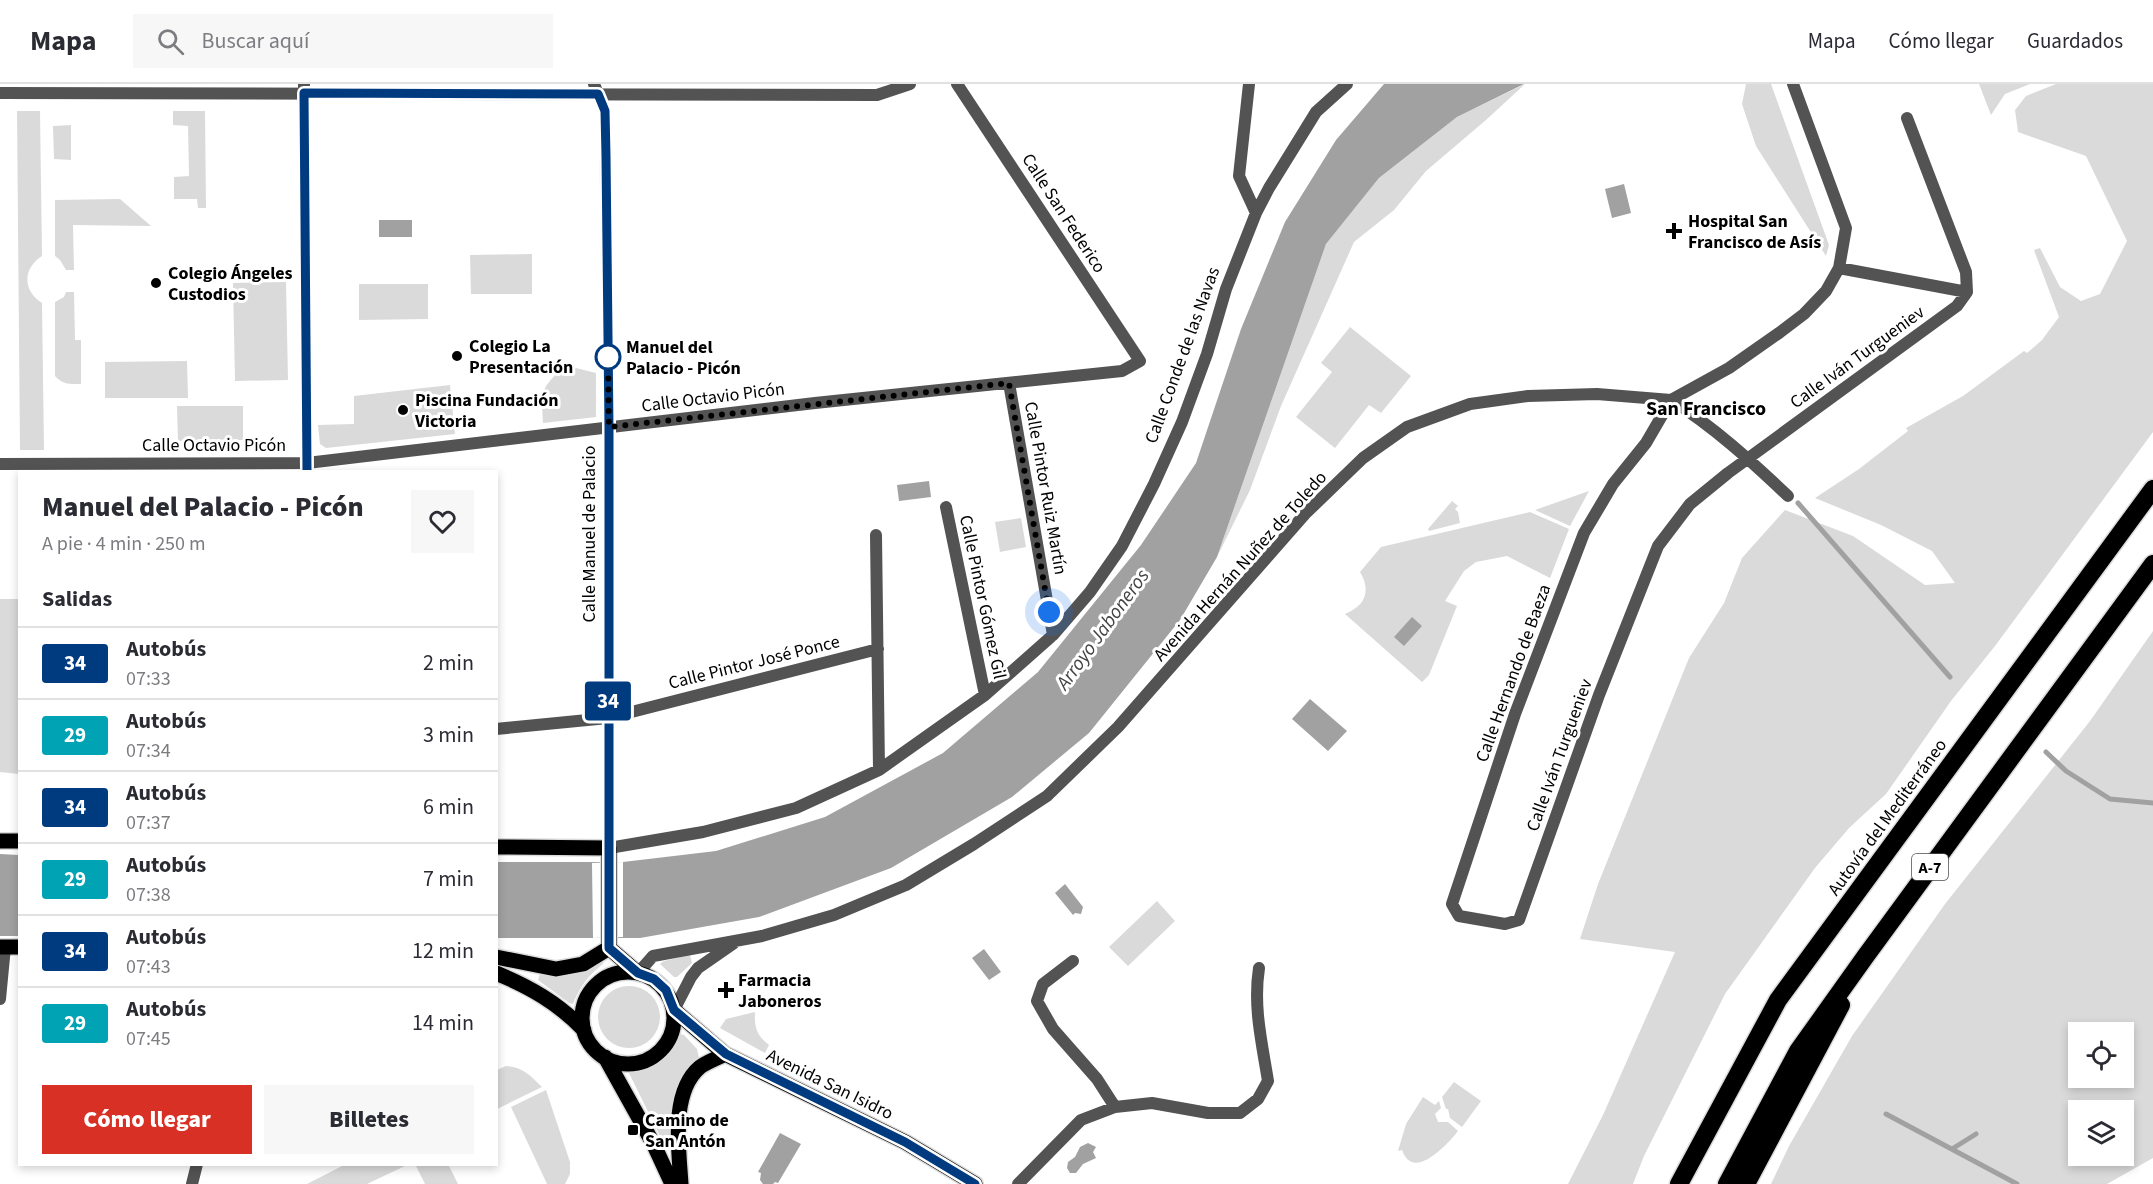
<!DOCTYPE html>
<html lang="es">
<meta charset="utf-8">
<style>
:root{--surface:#fff;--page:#f7f7f7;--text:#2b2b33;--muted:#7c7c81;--line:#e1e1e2;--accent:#d93025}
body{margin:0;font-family:"Source Sans 3",sans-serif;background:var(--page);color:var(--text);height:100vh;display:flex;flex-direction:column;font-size:22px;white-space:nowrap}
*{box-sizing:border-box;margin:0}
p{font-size:20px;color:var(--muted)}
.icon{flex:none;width:33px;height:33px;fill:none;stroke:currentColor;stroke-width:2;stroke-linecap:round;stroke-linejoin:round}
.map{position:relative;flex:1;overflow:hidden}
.side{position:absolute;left:18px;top:386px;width:480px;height:696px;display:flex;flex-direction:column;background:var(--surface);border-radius:0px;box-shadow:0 3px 9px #0003}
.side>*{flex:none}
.badge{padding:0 12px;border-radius:4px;font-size:21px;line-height:39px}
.fabs{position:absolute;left:2068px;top:938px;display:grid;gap:12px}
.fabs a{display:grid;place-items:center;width:66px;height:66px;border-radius:0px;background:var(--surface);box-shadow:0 3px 9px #0003;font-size:30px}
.you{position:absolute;width:30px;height:30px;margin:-15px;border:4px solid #fff;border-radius:50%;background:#1a73e8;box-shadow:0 0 0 9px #1a73e833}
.map>.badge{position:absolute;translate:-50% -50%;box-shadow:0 0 0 3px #fff}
h2{padding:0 24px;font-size:22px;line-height:54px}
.round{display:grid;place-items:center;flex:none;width:63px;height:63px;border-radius:0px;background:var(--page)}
.head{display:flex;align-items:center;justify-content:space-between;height:102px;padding:0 24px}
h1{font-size:28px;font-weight:800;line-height:45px}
.primary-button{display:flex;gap:12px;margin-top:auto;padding:12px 24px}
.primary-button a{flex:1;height:69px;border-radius:0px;background:var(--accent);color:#fff;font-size:24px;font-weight:800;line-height:69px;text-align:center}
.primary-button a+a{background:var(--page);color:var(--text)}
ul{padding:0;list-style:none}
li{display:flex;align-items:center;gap:18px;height:72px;padding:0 24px;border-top:2px solid var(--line)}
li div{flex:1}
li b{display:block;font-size:22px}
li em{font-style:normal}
li .badge{min-width:66px;font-weight:700;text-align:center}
header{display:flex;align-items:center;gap:36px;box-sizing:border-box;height:84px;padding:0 30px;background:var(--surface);border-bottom:2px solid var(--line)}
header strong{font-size:28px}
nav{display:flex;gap:33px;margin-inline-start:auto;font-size:21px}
.search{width:420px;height:54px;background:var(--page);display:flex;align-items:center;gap:15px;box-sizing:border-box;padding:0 21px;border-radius:0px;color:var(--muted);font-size:22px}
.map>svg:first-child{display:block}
.green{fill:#dadada;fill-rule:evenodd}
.water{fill:#a1a1a1}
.pier{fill:#fff}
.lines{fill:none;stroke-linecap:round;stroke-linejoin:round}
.stream{stroke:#a1a1a1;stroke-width:5}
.primary-casing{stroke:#dbdbdb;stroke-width:18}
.motorway-casing{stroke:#dbdbdb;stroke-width:21}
.minor{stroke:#535353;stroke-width:12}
.tertiary{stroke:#535353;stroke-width:12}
.primary{stroke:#000;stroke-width:15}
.motorway{stroke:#000;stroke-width:18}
.line-casing{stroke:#fff;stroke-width:14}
.line{stroke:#003b80;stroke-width:9}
.walk{stroke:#000;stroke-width:6;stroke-dasharray:0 10.8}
.poi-dot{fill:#000;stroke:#fff;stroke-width:2}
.stop-dot{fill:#fff;stroke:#003b80;stroke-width:3}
.labels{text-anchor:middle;stroke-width:6;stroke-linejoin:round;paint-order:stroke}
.shield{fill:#fff;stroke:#4c4c4c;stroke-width:1.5}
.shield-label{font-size:16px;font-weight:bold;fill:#000}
.street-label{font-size:18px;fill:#000;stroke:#fff}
.poi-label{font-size:18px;font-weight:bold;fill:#000;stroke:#fff;text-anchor:start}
.stop-label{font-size:18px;font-weight:bold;fill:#000;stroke:#fff;text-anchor:start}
.neighbourhood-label{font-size:20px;font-weight:bold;fill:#000;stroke:#fff}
.water-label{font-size:20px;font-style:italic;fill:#424242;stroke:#fff}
</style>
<header>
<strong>Mapa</strong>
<div class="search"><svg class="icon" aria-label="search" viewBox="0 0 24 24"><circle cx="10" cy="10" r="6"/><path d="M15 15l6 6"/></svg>Buscar aquí</div>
<nav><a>Mapa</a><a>Cómo llegar</a><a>Guardados</a></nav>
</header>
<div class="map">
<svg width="2153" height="1100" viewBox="0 0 2153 1100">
<rect width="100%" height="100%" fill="#fff"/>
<path class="green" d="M1525,0L1486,36L1426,87L1394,126L1354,158L1281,322L1250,406L1217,473L1326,160L1379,94L1457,33Z
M1746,0H1771L1829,161L1826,172L1756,62L1742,20Z
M1979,0H2030L2005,10L1991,31Z
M2056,0H2153V348L1995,562L1951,617L1886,710L1849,744L1815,784L1725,910L1644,1072L1633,1100H1568L1603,1031L1675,868L1580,855L1598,800L1689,574L1724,519L1742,474L1785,426L1853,452L1925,501L1955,499L1932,467L1881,441L1815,414L1859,385L1908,347L1906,344L1963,312L2024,267L2027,269L2042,256L2059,233L2034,166L2040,164L2060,203L2081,217L2100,210L2127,157L2086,72L2018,48L2015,26L2026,12Z
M17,27H40L42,172C22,185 23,207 42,219L44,366H20Z
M173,27H205L206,124H198L197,115H174V93L189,92L188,42L173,41Z
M71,41V76L54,75L53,42Z
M120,115L151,142L73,141L74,186H66L60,176L55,172V116Z
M532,170V210H471L470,171Z
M286,198L288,296L235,297L233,199Z
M359,200H428V235L359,236Z
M66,208H74L75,256H81V300C70,300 63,301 55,292V218L64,213Z
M1350,243L1411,292L1381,329L1369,321L1335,364L1296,333L1332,288L1321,279Z
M187,277L188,314H105V278Z
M564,281L596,289V333L543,339C541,304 540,308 564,281Z
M450,301L455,350L326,364L320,360L318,341L354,340V312Z
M177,322H243V356L178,357Z
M1589,407L1570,442L1535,426Z
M1452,417L1458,422L1455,425L1458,428L1460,439L1429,447L1428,445Z
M1530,428L1569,445L1550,494L1507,472L1476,478L1464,487L1445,517L1457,522L1429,591L1422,598L1345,530C1366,522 1371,506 1360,488L1381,463Z
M1021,434L1026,463L1000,468L995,438Z
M0,515H19V690L0,688Z
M2153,547V1074L2107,1100H1771L1789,1062L1852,952L1945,820L2090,637ZM2079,948H2124V993H2079ZM2079,1026H2124V1071H2079Z
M1157,817L1175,837L1128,882L1109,863Z
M690,871L692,879L677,893H674L660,880L664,877Z
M600,876L604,879C589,891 580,902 573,920L569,919L538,896L540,890H543C570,894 577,891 600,876Z
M598 933a31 31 0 1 1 62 0a31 31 0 1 1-62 0Z
M755,928C754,943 757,952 769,961L765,969L720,944L726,935Z
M680,950L684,951L697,965L700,978L678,1003L674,1016L670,1053L668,1055L660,1052L629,989L632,984L650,979L666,969Z
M506,982C523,983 530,991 542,1003L497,1025V986Z
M1454,998L1481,1017L1462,1043L1450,1034L1448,1025H1446L1442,1013Z
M546,1006L570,1078V1090L565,1100H547L511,1023Z
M1423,1013L1435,1021L1439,1017L1441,1024L1435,1030L1438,1038H1448L1458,1047C1447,1061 1413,1098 1402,1066L1398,1067L1406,1040Z
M346,1080H406L407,1081L367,1100H307Z
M415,1080H448L458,1100H425Z"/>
<path class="water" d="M1384,0H1524L1457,33L1379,94L1326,160L1217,473L1180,536L1089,649L1012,713L891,784L759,833L640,854H497V778H623L716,767L825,733L943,669L1038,588L1141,461L1196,379L1241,245L1285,138L1336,56Z
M1624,100L1631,129L1612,134L1605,105Z
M379,136H412V153H379Z
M929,397L931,413L899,417L897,401Z
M1412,533L1422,542L1404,562L1394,553Z
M1310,615L1347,647L1328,667L1292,635Z
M0,770L19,771V852H0Z
M1065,800L1083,823L1081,830L1075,829L1073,831L1055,809Z
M984,865L1001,888L989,896L972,874Z
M780,1049L801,1060L778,1099L775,1098L773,1100H763L760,1096L761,1089L758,1088Z
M1088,1059L1096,1063L1093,1068L1096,1074L1083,1080L1076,1089H1070L1067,1084L1068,1078L1075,1073L1080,1063Z"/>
<path class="pier" d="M623,778V853L593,854L592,779Z"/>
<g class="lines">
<path class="stream" d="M1798,419L1950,593
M2046,668L2066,687L2110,715L2153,719
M1886,1030L2017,1100
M1952,1065L1976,1050"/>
<defs>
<path id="primary" d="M0,757H20
M496,763L609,764V864L638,889
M0,863H20
M496,873L556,885L583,880L609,864
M582 934a46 46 0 1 1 92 0a46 46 0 1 1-92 0Z
M496,889C530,903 558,919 584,946
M674,926L725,970L905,1058L975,1100
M605,973L654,1061L672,1100
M681,1100C679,1066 670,1008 700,983C707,978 718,974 725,970"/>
<path id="motorway" d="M1679,1100L1778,916L2153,405
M1727,1100L1798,967L1865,873L2153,480
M1746,1100L1841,921"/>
</defs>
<use href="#primary" class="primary-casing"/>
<use href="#motorway" class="motorway-casing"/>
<path class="minor" d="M1249,0L1239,92L1256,129
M1839,184L1967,208
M1009,299L1053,551
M0,380L307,379L815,319L1122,287L1140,277L957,0
M1788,412C1751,377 1714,343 1671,316L1646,359L1613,400L1584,449L1515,630L1452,820L1459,832L1505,840L1519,836L1599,611L1658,462L1690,420L1728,389L1957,222L1967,208L1966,188L1907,34
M946,423L985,611
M876,451L879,686
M496,645L608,634L878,565
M609,764L703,748L796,724L879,686L985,611L1053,551L1090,508L1122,462L1154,400L1182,338L1207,270L1226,205L1256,129L1269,104L1316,28L1347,0
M1073,877L1043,900L1037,917L1053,945L1097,995L1115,1023
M638,889L653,872L762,852L834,831L906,801L974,760L1047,712L1118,643L1305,430L1363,374L1407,343L1470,320L1528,312L1597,310L1671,316L1729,284L1779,249L1804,230L1826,207L1839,184L1846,144L1793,0
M0,915L5,863
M674,926L691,893L698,884L734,859
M1018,1100L1081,1036L1115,1023L1152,1019L1208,1029H1240L1258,1015L1268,997C1262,959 1253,923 1259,884"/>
<path class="tertiary" d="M304,0L307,387
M594,0L605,27L609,343V764
M0,9L877,11L910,0
M192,1100L197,1080"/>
<use href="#primary" class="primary"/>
<use href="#motorway" class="motorway"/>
</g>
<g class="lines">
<defs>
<path id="line" d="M307,387L304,9L598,10L605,27L606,72L609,343V864L638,889L654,895L666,906L674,926L726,970L905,1058L975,1100"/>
</defs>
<use href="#line" class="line-casing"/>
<use href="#line" class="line"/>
<path class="walk" d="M608,273L609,343L1009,299L1049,528"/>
</g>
<g class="poi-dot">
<path d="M1671 138h6v6h6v6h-6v6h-6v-6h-6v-6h6z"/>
<circle cx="156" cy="199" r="6"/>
<circle cx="457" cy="272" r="6"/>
<circle cx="403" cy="326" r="6"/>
<path d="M723 897h6v6h6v6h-6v6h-6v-6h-6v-6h6z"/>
<rect x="627" y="1040" width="12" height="12" rx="3"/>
</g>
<circle class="stop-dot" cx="608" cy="273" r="12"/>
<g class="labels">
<rect class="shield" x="1912" y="770" width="36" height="26" rx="4.5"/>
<g class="shield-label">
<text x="1930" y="789">A-7</text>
</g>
<g class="street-label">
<text transform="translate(1064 129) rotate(57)" y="6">Calle San Federico</text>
<text transform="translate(1182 271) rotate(-70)" y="6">Calle Conde de las Navas</text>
<text transform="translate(1857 273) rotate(-36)" y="6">Calle Iván Turgueniev</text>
<text transform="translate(713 313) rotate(-7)" y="6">Calle Octavio Picón</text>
<text x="214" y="367">Calle Octavio Picón</text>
<text transform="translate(1046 404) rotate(80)" y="6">Calle Pintor Ruiz Martín</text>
<text transform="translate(589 450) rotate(-90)" y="6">Calle Manuel de Palacio</text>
<text transform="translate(1240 482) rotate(-48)" y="6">Avenida Hernán Nuñez de Toledo</text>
<text transform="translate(983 513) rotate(78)" y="6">Calle Pintor Gómez Gil</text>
<text transform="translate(754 578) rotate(-14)" y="6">Calle Pintor José Ponce</text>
<text transform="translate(1513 589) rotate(-70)" y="6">Calle Hernando de Baeza</text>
<text transform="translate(1559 671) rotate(-70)" y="6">Calle Iván Turgueniev</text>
<text transform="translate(1887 733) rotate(-54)" y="6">Autovía del Mediterráneo</text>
<text transform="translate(830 1000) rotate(26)" y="6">Avenida San Isidro</text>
</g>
<g class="poi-label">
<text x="1688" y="143">Hospital San<tspan x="1688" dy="21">Francisco de Asís</tspan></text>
<text x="168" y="195">Colegio Ángeles<tspan x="168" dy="21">Custodios</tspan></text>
<text x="469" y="268">Colegio La<tspan x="469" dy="21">Presentación</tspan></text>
<text x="415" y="322">Piscina Fundación<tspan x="415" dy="21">Victoria</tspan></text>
<text x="738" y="902">Farmacia<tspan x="738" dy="21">Jaboneros</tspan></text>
<text x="645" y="1042">Camino de<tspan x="645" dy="21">San Antón</tspan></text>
</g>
<g class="stop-label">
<text x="626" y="269">Manuel del<tspan x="626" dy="21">Palacio - Picón</tspan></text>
</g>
<g class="neighbourhood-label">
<text x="1706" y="331">San Francisco</text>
</g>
<g class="water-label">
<text transform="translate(1102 545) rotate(-54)" y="7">Arroyo Jaboneros</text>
</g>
</g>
</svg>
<div class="fabs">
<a><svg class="icon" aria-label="locate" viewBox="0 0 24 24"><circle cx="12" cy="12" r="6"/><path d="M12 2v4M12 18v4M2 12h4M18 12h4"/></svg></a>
<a><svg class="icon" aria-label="layers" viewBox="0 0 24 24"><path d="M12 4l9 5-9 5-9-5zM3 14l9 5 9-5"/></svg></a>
</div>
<div class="you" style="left:1049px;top:528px"></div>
<b class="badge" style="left:608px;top:617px;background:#003b80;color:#fff">34</b>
<section class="side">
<div class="head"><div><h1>Manuel del Palacio - Picón</h1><p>A pie · 4 min · 250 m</p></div><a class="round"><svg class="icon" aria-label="heart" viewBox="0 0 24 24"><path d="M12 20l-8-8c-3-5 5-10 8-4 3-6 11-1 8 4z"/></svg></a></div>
<h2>Salidas</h2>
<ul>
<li><span class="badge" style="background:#003b80;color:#fff">34</span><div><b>Autobús</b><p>07:33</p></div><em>2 min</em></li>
<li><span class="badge" style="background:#00a3b4;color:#fff">29</span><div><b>Autobús</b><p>07:34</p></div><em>3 min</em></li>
<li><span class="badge" style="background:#003b80;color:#fff">34</span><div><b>Autobús</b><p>07:37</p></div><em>6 min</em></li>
<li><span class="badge" style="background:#00a3b4;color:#fff">29</span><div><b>Autobús</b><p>07:38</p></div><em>7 min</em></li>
<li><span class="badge" style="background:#003b80;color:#fff">34</span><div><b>Autobús</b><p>07:43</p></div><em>12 min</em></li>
<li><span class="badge" style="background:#00a3b4;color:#fff">29</span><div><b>Autobús</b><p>07:45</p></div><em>14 min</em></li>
</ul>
<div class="primary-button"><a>Cómo llegar</a><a>Billetes</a></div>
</section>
</div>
